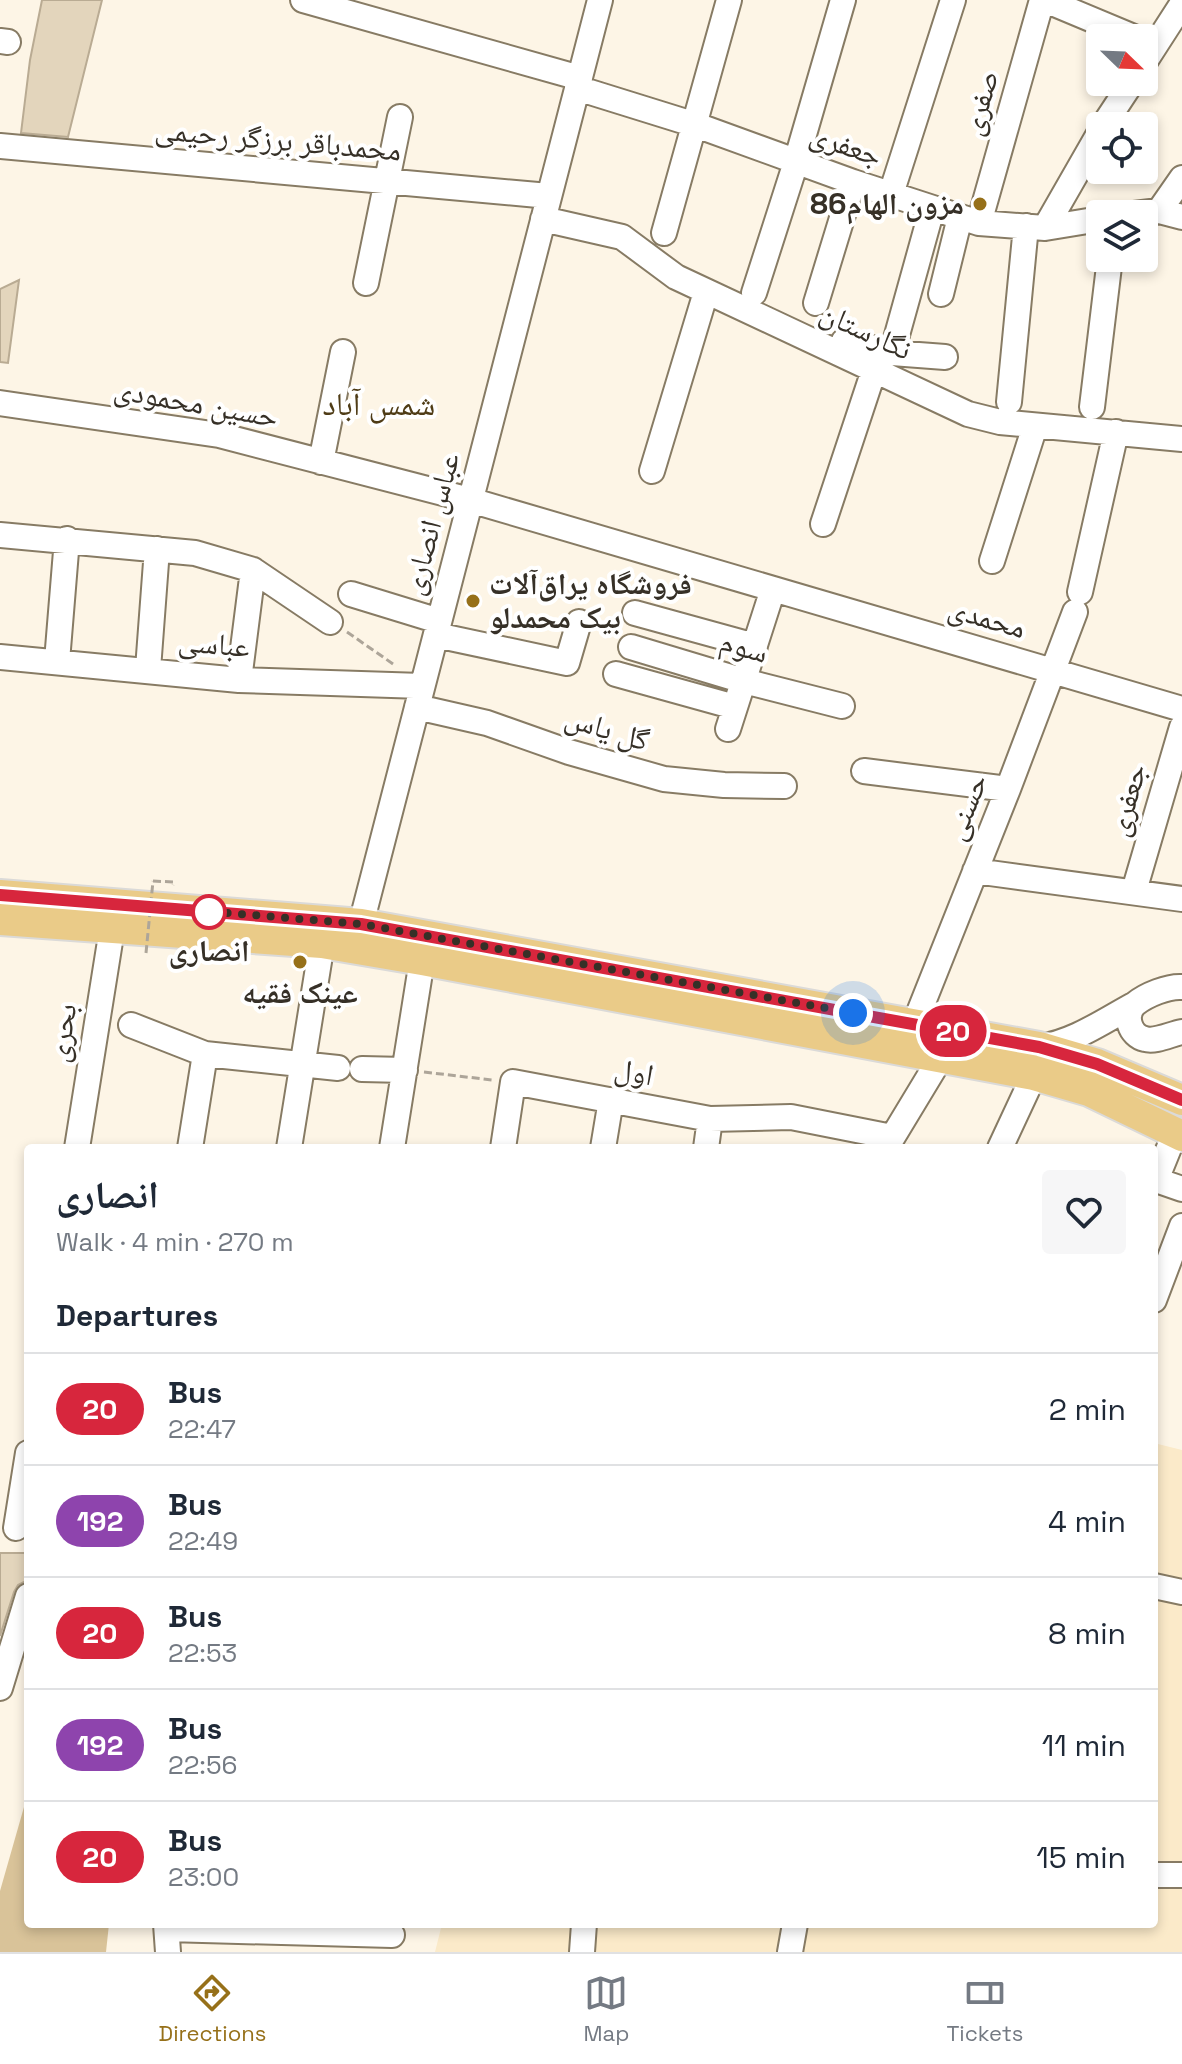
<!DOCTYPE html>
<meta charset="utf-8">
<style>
:root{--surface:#fff;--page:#f6f6f7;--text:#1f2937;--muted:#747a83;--line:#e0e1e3;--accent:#967019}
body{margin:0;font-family:"Space Grotesk","Noto Naskh Arabic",sans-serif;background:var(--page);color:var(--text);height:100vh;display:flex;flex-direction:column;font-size:30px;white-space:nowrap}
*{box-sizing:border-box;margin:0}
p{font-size:26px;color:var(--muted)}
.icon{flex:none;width:44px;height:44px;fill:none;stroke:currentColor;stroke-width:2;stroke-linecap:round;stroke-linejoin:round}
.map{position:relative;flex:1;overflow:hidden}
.drawer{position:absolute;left:24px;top:1144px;width:1134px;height:784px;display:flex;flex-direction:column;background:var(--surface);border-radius:8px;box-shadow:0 4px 12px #0003}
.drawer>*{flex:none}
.badge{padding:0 16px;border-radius:26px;font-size:28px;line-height:52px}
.needle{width:52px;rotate:113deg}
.tools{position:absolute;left:1086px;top:24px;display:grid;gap:16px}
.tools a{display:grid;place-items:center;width:72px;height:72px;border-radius:8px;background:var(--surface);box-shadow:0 4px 12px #0003;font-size:40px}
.you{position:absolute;width:40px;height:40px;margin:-20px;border:6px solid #fff;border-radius:50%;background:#1a73e8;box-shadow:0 0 0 12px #1a73e833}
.map>.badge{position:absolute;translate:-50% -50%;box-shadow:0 0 0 4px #fff}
h2{padding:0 32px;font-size:30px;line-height:72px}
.round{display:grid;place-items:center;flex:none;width:84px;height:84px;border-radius:8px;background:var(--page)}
.headline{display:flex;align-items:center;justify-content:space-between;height:136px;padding:0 32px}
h1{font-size:38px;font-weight:800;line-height:60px}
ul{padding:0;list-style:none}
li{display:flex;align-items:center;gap:24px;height:112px;padding:0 32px;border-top:2px solid var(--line)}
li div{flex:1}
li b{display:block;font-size:30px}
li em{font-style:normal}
li .badge{min-width:88px;font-weight:700;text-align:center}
.menu{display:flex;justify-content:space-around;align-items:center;height:112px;border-top:2px solid var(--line);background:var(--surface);font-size:22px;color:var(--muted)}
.menu a{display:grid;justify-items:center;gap:4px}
.menu .on{color:var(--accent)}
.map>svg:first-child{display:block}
.built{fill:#fbeac9}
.green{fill:#d9c399}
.building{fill:#e3d5bc;stroke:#b9ab93;stroke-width:2}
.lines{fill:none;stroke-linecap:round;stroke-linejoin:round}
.minor-casing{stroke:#877b64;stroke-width:28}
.major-casing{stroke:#dbdad8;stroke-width:34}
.path{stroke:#ada599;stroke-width:3;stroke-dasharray:8 4;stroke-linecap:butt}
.minor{stroke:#fff;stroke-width:24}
.major{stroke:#eacb88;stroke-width:30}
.path-bridge{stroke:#ada599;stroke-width:3;stroke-dasharray:8 4;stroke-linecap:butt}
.line-casing{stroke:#fff;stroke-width:18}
.line{stroke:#d7263d;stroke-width:12}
.walk{stroke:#363027;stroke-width:8;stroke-dasharray:0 14.4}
.poi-dot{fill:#967019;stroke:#fff;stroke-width:3}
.stop-dot{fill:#fff;stroke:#d7263d;stroke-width:4}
.labels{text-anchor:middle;stroke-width:8;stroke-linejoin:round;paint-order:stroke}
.street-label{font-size:30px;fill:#363027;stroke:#fff}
.poi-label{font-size:30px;font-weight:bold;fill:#363027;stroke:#fff;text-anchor:end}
.stop-label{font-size:30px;font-weight:bold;fill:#363027;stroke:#fff}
.neighbourhood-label{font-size:32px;fill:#4f3c16;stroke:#fff}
</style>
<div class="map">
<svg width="1182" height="1952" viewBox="0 0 1182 1952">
<rect width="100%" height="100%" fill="#fdf5e6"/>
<path class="built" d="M1154,1443L1182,1450V1952H435L442,1924H1154Z"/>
<path class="green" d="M28,1793V1924H109L106,1952H0V1891Z"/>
<path class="building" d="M42,0H102L68,137L21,133L30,60Z
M19,280L8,363L0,362V289Z
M0,1553H28L26,1581L18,1585L14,1592L0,1636Z"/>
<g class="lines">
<defs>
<path id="minor" d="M303,0L580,78
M1045,0L1136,38
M0,41L8,42
M1144,63L1182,4
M577,88L696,125L853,182L979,223L1045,228L1100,219
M1103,126L1132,82
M0,146L549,196
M891,194L953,0
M1159,211L1182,178
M1134,214L1159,211L1182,217
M543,219L622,237L676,277L968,414L1000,422L1182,439
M979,223L1042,0
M1045,228L1100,132
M664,233L729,0
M366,283L400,117
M754,293L796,162L843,0
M941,294L960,217
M816,303L853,182
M844,341L892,353L945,357
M892,353L932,209
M1009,402L1026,226
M0,403L219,435L470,500L1182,709
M1092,407L1110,258
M321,462L343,352
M652,471L706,292
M823,524L874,370
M0,535L195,553L253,570L330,622
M992,561L1035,426
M1080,592L1116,432
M351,594L439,621
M635,613L755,646
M436,635L567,663L579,622
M631,647L744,681L842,706
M0,657L239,680L422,686
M57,661L67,539
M148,669L157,549
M616,674L735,707
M239,680L253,570
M417,707L487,723L569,752L664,779L724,785L784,786
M728,729L773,589
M864,771L1008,789
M975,871L1182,899
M1134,891L1182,727
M361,924L600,0
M1182,987C1168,986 1146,995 1135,1004C1123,1015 1130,1036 1145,1039C1156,1042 1171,1034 1182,1032
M131,1025L205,1054L338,1068
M914,1025L1008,789L1075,612
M1039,1047C1073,1043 1105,1020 1135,1004
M362,1069L405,1070
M1175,1133L1156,1180L1182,1189
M77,1148L112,929
M190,1148L205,1054
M289,1148L322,943
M392,1148L422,960
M503,1148L513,1082L710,1119L791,1117L892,1137
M603,1148L611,1100
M706,1148L710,1119
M886,1148L941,1057
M1000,1148L1034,1075
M1154,1300L1182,1226
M16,1528L28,1453
M1154,1586L1182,1592
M0,1688L28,1596
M1154,1875H1182
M166,1924L168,1952
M167,1929L392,1935
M582,1952L584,1924
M790,1952L795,1924"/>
<path id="major" d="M0,895L361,924L1039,1047L1097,1064L1182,1100
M0,920L322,943L422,960L1034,1075L1089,1091L1182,1136"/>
</defs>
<use href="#minor" class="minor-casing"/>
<use href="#major" class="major-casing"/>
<path class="path" d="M347,632L396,666
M153,881L174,882L173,885
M424,1072L492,1080"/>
<use href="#minor" class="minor"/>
<use href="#major" class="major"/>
<path class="path-bridge" d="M146,953L153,881"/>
</g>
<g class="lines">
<defs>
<path id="line" d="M0,895L361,924L1039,1047L1097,1064L1182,1100"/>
</defs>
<use href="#line" class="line-casing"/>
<use href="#line" class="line"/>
<path class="walk" d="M209,912L204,911L361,924L853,1013"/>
</g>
<g class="poi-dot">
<circle cx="980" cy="204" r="8"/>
<circle cx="473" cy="601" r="8"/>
<circle cx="300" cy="962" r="8"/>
</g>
<circle class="stop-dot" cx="209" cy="912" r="16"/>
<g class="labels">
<g class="street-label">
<text transform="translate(980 103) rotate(-74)" y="10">صفری</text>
<text transform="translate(278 140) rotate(5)" y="10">محمدباقر برزگر رحیمی</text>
<text transform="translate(846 145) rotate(19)" y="10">جعفری</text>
<text transform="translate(866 331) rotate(25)" y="10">نگارستان</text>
<text transform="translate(196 403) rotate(10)" y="10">حسین محمودی</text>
<text transform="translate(431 524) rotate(-75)" y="10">عباس انصاری</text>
<text transform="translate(987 618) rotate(16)" y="10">محمدی</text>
<text transform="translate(214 644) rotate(5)" y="10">عباسی</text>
<text transform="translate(744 647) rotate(16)" y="10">سوم</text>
<text transform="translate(607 729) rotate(17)" y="10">گل یاس</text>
<text transform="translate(1127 800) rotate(-74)" y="10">جعفری</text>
<text transform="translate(966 807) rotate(-68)" y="10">حسنی</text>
<text transform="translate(62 1033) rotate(-81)" y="10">بحری</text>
<text transform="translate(634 1072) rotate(11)" y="10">اول</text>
</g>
<g class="poi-label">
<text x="964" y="214">مزون الهام86</text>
<text x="489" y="594" text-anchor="start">فروشگاه یراق‌آلات<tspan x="489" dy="34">بیک محمدلو</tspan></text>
<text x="300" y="1003" text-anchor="middle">عینک فقیه</text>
</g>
<g class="stop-label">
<text x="209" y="961">انصاری</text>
</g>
<g class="neighbourhood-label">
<text x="379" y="415">شمس آباد</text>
</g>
</g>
</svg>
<div class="tools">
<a><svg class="needle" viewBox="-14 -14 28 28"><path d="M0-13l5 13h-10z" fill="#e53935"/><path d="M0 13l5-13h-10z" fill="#747a83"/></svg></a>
<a><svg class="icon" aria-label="locate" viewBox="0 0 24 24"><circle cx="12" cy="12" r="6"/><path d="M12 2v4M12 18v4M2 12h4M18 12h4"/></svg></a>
<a><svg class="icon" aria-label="layers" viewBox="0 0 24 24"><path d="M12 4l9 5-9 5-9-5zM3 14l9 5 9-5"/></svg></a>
</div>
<div class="you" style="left:853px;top:1013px"></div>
<b class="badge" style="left:953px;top:1031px;background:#d7263d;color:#fff">20</b>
<section class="drawer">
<div class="headline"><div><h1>انصاری</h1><p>Walk · 4 min · 270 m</p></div><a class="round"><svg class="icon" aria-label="heart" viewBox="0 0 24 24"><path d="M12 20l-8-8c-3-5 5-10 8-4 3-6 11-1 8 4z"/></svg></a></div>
<h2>Departures</h2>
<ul>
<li><span class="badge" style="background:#d7263d;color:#fff">20</span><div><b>Bus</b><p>22:47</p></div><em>2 min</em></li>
<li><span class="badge" style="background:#8e44ad;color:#fff">192</span><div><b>Bus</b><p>22:49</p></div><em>4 min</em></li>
<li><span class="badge" style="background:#d7263d;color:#fff">20</span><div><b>Bus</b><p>22:53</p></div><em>8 min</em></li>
<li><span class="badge" style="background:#8e44ad;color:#fff">192</span><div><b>Bus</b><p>22:56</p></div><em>11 min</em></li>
<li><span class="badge" style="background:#d7263d;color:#fff">20</span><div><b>Bus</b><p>23:00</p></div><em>15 min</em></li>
</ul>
</section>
</div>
<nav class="menu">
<a class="on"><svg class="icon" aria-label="directions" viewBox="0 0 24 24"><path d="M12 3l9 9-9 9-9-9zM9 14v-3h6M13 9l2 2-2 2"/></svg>Directions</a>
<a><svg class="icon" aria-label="map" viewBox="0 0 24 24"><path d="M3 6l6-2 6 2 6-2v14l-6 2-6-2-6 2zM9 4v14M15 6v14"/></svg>Map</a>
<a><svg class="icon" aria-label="tickets" viewBox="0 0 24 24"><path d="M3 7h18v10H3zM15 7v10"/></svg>Tickets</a>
</nav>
